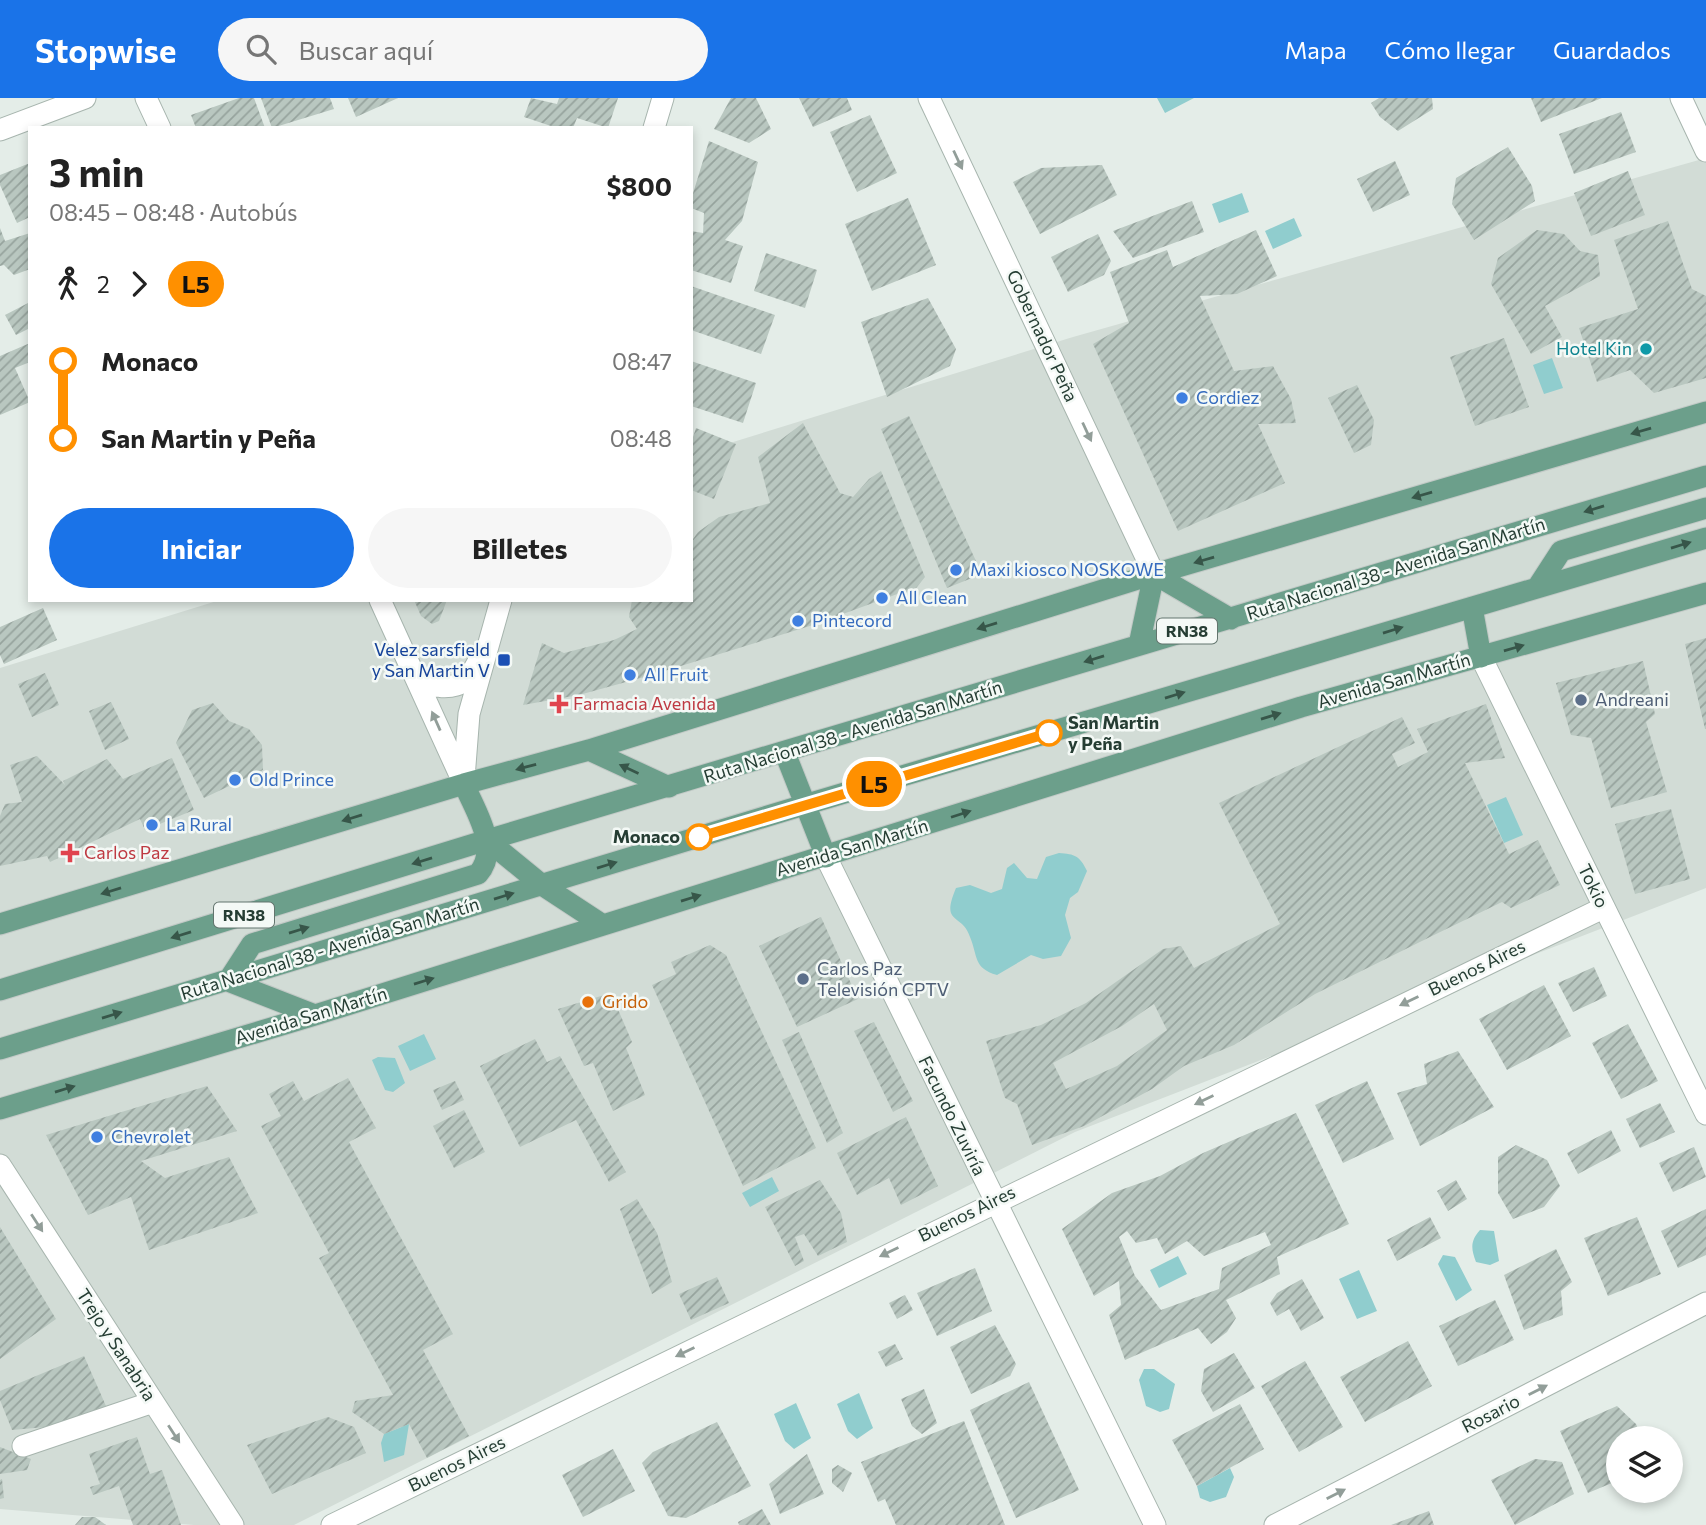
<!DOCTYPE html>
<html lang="es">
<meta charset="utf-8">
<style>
:root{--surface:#fff;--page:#f6f6f6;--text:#222;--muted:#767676;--accent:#1a73e8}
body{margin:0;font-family:Commissioner,sans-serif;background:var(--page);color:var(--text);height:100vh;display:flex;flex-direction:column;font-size:26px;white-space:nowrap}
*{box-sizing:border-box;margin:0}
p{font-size:23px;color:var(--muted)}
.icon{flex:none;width:38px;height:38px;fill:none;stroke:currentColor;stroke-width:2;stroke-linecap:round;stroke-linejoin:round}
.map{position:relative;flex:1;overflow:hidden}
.drawer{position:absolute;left:28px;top:28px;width:665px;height:476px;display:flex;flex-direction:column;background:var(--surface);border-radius:0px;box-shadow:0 4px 10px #0003}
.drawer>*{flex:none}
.badge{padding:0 14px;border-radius:23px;font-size:24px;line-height:46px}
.fabs{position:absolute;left:1606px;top:1328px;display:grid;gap:14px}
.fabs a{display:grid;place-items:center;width:77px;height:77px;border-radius:50%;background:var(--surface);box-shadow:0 4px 10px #0003;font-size:35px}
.map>.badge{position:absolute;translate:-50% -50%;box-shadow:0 0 0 4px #fff}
.legs{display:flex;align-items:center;gap:10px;height:77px;padding:0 21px;font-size:23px}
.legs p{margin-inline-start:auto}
.overview{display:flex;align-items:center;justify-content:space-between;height:119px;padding:0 21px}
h1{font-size:38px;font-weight:700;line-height:52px}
.cta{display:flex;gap:14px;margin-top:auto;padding:14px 21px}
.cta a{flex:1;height:80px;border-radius:42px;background:var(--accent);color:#fff;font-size:28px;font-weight:700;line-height:80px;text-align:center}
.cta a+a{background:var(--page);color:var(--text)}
ul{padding:0 21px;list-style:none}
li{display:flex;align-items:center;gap:24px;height:77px;font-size:26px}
li i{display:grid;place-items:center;width:10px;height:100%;margin:0 9px;background:currentColor}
li i::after{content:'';width:18px;height:18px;margin:-9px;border:5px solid;border-radius:50%;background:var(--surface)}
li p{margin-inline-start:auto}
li:first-child i{background:linear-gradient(#0000 50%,currentColor 0)}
li:last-child i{background:linear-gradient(currentColor 50%,#0000 0)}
header{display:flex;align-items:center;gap:42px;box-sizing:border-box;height:98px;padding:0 35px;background:var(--accent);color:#fff}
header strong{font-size:33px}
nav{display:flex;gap:38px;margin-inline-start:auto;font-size:24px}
.search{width:490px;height:63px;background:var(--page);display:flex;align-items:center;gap:18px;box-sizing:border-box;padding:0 24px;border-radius:38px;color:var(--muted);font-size:26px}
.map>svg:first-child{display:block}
.built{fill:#d2dcd6}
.water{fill:#90cdce}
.building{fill:url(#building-hatch);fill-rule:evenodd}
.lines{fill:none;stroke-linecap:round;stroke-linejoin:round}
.minor-casing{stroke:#a7b5ae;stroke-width:23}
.major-casing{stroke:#c2c9c6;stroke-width:23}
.minor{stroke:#fff;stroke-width:21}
.major{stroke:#6c9f8b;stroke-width:21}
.oneway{fill:#929e99}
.oneway2{fill:#375649}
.line-1-casing{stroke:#fff;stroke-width:16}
.line-1{stroke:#ff9000;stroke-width:10}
.culture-dot{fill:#0f9aa8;stroke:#f4f9f6;stroke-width:2.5}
.shop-dot{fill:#3f7fe0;stroke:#f4f9f6;stroke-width:2.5}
.transit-dot{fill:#1a4fb4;stroke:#f4f9f6;stroke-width:2.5}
.service-dot{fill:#5c6f8a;stroke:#f4f9f6;stroke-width:2.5}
.health-dot{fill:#e0444e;stroke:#f4f9f6;stroke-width:2.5}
.stop-1-dot{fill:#fff;stroke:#ff9000;stroke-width:3.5}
.food-dot{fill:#e8710a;stroke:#f4f9f6;stroke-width:2.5}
.labels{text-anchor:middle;stroke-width:5;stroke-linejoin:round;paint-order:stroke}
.shield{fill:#f4f9f6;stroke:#63756e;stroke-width:2}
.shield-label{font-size:16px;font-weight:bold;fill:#253d33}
.street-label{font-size:18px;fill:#253d33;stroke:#f4f9f6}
.culture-label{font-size:18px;fill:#0d838f;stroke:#f4f9f6;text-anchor:end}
.shop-label{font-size:18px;fill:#366cbe;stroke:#f4f9f6;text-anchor:start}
.transit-label{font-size:18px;fill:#164399;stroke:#f4f9f6;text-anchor:end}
.service-label{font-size:18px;fill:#4e5e75;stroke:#f4f9f6;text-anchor:start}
.health-label{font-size:18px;fill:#be3a42;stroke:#f4f9f6;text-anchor:start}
.stop-label{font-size:18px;font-weight:bold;fill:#253d33;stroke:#f4f9f6;text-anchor:start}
.food-label{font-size:18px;fill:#c56008;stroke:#f4f9f6;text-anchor:start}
</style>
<header>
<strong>Stopwise</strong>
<div class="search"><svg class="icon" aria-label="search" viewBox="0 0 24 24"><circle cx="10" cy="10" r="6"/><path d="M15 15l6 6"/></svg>Buscar aquí</div>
<nav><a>Mapa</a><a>Cómo llegar</a><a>Guardados</a></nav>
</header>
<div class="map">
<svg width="1706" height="1427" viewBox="0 0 1706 1427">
<defs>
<pattern id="building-hatch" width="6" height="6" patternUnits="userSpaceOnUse" patternTransform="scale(1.75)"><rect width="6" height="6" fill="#b9c7c0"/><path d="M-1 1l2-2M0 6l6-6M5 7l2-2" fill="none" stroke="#96a39d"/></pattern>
</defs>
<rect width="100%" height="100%" fill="#e4ede8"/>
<path class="built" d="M1706,60V790L1075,1034L294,1427H194L0,1411V570L220,502H691V357L1073,239Z"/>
<path class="water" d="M1157,0H1194L1165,15Z
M1242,95L1249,114L1219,125L1212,106Z
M1294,120L1302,138L1273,151L1265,133Z
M1552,260L1563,290L1544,296L1533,267Z
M1506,699L1523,737L1504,745L1487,707Z
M1059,755C1075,756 1080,758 1087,773L1078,794L1070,800L1065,817L1071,840L1061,858L1043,861L1031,857L997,877C973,870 978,858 970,839C962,814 940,828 956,790L970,787L991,795L1002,791L1007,770L1014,765L1027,780L1037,781L1046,759Z
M424,936L436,961L410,973L398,948Z
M378,959L395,960L405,985L393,994L385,992L372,962Z
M772,1079L779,1093L750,1109L742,1095Z
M1480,1132L1494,1133L1499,1163L1490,1167L1476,1164C1471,1151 1470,1143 1480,1132Z
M1443,1157L1455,1159L1472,1192L1456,1203L1438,1166Z
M1178,1158L1187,1176L1159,1190L1150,1172Z
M1359,1172L1377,1213L1357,1221L1339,1181Z
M1144,1271H1154L1175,1286L1169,1311L1160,1314L1146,1308L1139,1282Z
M859,1295L873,1330L857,1341L848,1333L837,1306Z
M796,1305L811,1340L794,1351L785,1343L774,1316Z
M409,1326L404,1357L384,1364L381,1345L384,1336Z
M1230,1370L1234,1379L1226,1399L1210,1404L1200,1400L1197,1388Z"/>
<path class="building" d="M239,0H254L265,30H196L191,17Z
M261,0H330L334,11L272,30Z
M348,0H398L356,19Z
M531,0L557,6L559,0H618L608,30L577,20L573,30H557L524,19Z
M731,0H756L771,31L749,45L714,31Z
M799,0H847L852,12L813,29Z
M1379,0H1432L1433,11L1398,33L1380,19L1371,5Z
M1531,0H1602L1541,24Z
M1621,14L1636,54L1574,76L1559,36Z
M870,17L897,75L857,94L830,34Z
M709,43L758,64L742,123L725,142L743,148L731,185L691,172V133L703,135L704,115L691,110V102Z
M1508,49L1532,88L1535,103L1474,142L1452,106L1456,80Z
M1395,63L1410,97L1373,114L1357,81Z
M30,65V119L17,125L0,87V77Z
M1102,67L1117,97L1040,136L1013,84L1041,70Z
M1628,73L1645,117L1591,138L1574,95Z
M908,100L936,167L872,193L845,126Z
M1192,103L1204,134L1133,160L1113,133Z
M1668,123L1692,191L1706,198V280L1654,295L1630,272L1597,284L1579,230L1638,211L1614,142Z
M0,130L5,143L30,135V171L14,177L4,167L0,168Z
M1256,132L1277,178L1237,196L1200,198L1234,273L1273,268L1291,301L1296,325L1258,326L1285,385L1178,433L1093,246L1129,225L1110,174L1167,152L1173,169Z
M1537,132L1564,136L1580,153L1598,157L1600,178L1545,208L1562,239L1531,256L1491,186L1498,160Z
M1098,136L1111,163L1104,177L1068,194L1051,159Z
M766,155L817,172L805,210L754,193Z
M691,188L775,217L761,256L691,232Z
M928,200L956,251L950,268L887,299L861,224Z
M30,204V230L16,237L5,217Z
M1504,240L1529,309L1475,328L1450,259Z
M30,245V264L15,270L30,304L0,317V258Z
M691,263L756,285L743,325L691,308Z
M1357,287L1374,322L1371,347L1354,355L1328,300Z
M909,318L982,476L947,490L881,331Z
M803,325L840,395L853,399L869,381L881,373L925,479L913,494L900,495L813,527L655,576L579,597L523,607L542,545L564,555L614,542L637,531L629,519L632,502H691V444L698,434L719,419L770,405L758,359Z
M696,330L736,346L714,401L691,392V345Z
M414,502H447L439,523L432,526L421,518Z
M43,510L57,542L4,566L0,557V529Z
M1706,540V631H1705L1685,546Z
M1643,563L1655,616L1646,624L1667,694L1611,710L1591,640L1571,637L1556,585Z
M45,575L59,607L32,619L18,586Z
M111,604L129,641L105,652L89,613Z
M213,605L229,623L249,631L262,647L263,672L204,700L176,645L192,612Z
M1486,606L1505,660L1465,665L1509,756L1538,742L1560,787L1511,810L1502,804L1434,837L1315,896L1234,947L1184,968L1152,991L1084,1028L1032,1047L1017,1006L1005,1000L986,943L1041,927L1086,905L1163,851L1181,848L1194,870L1280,826L1219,705L1402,619L1415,645L1392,656L1398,669L1428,654L1417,631ZM1154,906L1167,932L1117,968L1066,991L1053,965L1122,928Z
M37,658L65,687L63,683L107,661L123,681L172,660L194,712L145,732L140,721L50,764L47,758L0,768V718L5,706L22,704L10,667Z
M1671,711L1690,781L1635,796L1615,726Z
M821,819L858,901L797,929L759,848Z
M710,847L726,857L816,1050L743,1088L652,887L676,876L671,864Z
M1594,869L1607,898L1573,914L1558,885Z
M1544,887L1571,938L1507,972L1479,921Z
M611,895L632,944L626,950L645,997L613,1013L593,965L584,968L558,911Z
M874,924L913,1003L893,1014L854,933Z
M1628,926L1658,983L1621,1001L1592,945Z
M799,934L843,1035L827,1045L782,942Z
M535,941L547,964L560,958L626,1074L609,1084L576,1022L520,1049L480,968Z
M1458,953L1494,1009L1420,1048L1397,995L1427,986L1424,966Z
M348,980L376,1030L349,1044L453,1236L423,1252L469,1338L427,1360L409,1326L384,1336L352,1314L355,1303L393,1297L319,1160L329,1155L261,1028L281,1018L269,996L293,983L304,1003Z
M455,983L464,1002L442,1012L433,992Z
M1367,983L1394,1041L1343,1065L1315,1007Z
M207,988L237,1033L141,1063L165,1080L229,1059L258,1115L149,1152L131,1099L88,1117L46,1037Z
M1660,1005L1675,1034L1640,1050L1626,1021Z
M464,1012L485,1054L454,1070L433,1028Z
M1296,1015L1349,1126L1277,1159L1280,1176L1226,1202L1236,1220L1227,1234L1211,1246L1198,1230L1125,1262L1109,1217L1121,1207L1119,1183L1094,1198L1062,1131L1112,1095L1160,1078L1203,1055ZM1127,1133L1136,1145L1157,1140L1165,1156L1187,1143L1204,1158L1265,1134L1271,1147L1222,1170L1219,1191L1161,1212L1135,1178L1119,1139Z
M906,1019L938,1088L901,1107L889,1080L857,1097L837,1055Z
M1611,1032L1621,1053L1578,1076L1567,1055Z
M1516,1047L1547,1062L1560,1088L1544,1109L1513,1121L1498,1095V1059Z
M1694,1049L1706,1079L1673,1094L1659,1065Z
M820,1082L841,1115L847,1144L818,1158L804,1136L795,1139L804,1163L795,1168L765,1109Z
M1456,1082L1467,1101L1448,1113L1437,1093Z
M637,1101L657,1135L672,1184L652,1196L620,1111Z
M1706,1111V1157L1678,1170L1661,1133Z
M1430,1119L1441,1140L1397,1163L1387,1142Z
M1637,1119L1661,1176L1608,1198L1584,1140Z
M0,1129L56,1221L0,1261Z
M1556,1151L1572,1184L1561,1193L1563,1217L1524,1232L1504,1177Z
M975,1170L992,1213L937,1238L917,1195Z
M717,1179L729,1205L691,1222L679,1196Z
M1302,1181L1324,1220L1301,1233L1289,1211L1277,1218L1270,1205L1277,1195Z
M905,1197L913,1212L897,1221L889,1205Z
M1495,1202L1514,1242L1458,1268L1439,1228Z
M995,1227L1016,1266L1010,1278L971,1296L950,1249Z
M1408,1243L1432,1288L1365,1324L1340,1279Z
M895,1246L903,1261L886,1269L878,1254Z
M1234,1255L1255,1290L1213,1314L1201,1293L1204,1271Z
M84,1258L106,1308L57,1328L12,1332L0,1302V1293Z
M1305,1263L1343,1329L1299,1354L1261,1288Z
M1029,1284L1079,1392L1016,1420L970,1312Z
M924,1291L937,1325L922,1336L912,1328L901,1301Z
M1240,1306L1264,1351L1197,1388L1172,1342Z
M1617,1308L1636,1326L1642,1340H1619V1382L1588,1395L1560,1333Z
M328,1319L354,1329L366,1355L272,1396L247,1347Z
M964,1323L1005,1427H896L885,1401L878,1404L861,1364Z
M717,1324L751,1388L686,1420L668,1418L642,1365L653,1354Z
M137,1339L150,1376L162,1372L181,1427H133L119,1388L93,1397L90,1389L100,1386L89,1356Z
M0,1349L31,1361L27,1372L0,1376Z
M613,1351L635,1393L583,1419L562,1377Z
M807,1356L824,1396L780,1416L769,1386Z
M1535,1361L1562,1364L1574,1396L1515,1427L1491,1382Z
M838,1367L852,1375L843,1394L832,1385V1371Z
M2,1381L4,1400L0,1401V1382Z
M762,1411L771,1427H739L738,1424Z
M1429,1413L1434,1427H1391Z
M82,1419H95L106,1427H75Z"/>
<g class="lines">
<defs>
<path id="minor" d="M146,0L160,30
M929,0L1154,476
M1681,0L1706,53
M654,30L663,0
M0,32L85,0
M380,502L464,686
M1481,559L1706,1016
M419,586C449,590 463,594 478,564
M464,680L469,616L501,502
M826,759L1155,1427
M0,1067L233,1427
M23,1348L153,1304
M332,1427L1603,810
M1275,1427L1706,1205"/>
<path id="major" d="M1537,490L1561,453L1706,410
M1472,509L1481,559
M1139,547L1154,476L1231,521
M589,652L669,689
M785,655L826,759
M487,742L542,787L603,827
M0,826L464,686L589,652L1154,476L1706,314
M228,883L252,846L478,776C501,750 475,713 464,686
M228,883L315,917
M0,892L487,742L1706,378
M0,951L804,707L1706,440
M0,1011L315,917L1301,609L1706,495"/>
</defs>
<use href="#minor" class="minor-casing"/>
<use href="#major" class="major-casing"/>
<use href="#minor" class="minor"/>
<use href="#major" class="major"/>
</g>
<defs><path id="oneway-solid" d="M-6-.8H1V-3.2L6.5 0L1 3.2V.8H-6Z" transform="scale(1.75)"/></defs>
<g class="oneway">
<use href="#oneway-solid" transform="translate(958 62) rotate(65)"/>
<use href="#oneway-solid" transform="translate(1087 334) rotate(65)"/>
<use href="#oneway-solid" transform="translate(436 623) rotate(-114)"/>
<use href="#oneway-solid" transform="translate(1409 903) rotate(154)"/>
<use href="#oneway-solid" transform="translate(1204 1002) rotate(154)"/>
<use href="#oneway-solid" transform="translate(37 1125) rotate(57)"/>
<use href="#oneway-solid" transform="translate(889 1154) rotate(154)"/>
<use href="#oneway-solid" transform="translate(685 1254) rotate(154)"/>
<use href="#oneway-solid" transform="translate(1538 1292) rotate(-27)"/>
<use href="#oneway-solid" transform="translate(174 1336) rotate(57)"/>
<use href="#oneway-solid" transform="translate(1336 1396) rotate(-27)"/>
</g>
<g class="oneway2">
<use href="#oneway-solid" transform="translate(1641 333) rotate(164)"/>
<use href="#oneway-solid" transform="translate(1422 397) rotate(164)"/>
<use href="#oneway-solid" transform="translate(1594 411) rotate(163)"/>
<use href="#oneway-solid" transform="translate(1681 447) rotate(-17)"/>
<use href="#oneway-solid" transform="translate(1204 462) rotate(164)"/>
<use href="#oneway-solid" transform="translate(987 528) rotate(163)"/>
<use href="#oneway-solid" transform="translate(1393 532) rotate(-17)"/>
<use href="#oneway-solid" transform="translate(1514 550) rotate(-16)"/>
<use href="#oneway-solid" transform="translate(1094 561) rotate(163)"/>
<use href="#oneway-solid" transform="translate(1175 597) rotate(-17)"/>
<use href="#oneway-solid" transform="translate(1271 618) rotate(-17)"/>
<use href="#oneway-solid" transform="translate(526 669) rotate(165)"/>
<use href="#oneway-solid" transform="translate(629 671) rotate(-155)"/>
<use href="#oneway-solid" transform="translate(961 716) rotate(-18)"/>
<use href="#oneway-solid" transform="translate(352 720) rotate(163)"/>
<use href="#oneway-solid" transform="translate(422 763) rotate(163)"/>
<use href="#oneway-solid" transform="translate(607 767) rotate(-17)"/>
<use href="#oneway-solid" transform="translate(111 793) rotate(163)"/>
<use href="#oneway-solid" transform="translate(504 798) rotate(-17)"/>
<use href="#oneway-solid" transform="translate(691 800) rotate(-17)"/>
<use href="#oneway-solid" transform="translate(299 832) rotate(-17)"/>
<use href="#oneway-solid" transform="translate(181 837) rotate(163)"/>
<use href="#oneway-solid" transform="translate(424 883) rotate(-17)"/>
<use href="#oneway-solid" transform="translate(112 917) rotate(-17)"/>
<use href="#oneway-solid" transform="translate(65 991) rotate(-17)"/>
</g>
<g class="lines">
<defs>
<path id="line-1" d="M699,739L1049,635"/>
</defs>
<use href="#line-1" class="line-1-casing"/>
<use href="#line-1" class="line-1"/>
</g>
<circle class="culture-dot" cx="1646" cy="251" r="7"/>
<g class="shop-dot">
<circle cx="1182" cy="300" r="7"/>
<circle cx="956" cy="472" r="7"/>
<circle cx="882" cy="500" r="7"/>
<circle cx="798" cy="523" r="7"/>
<circle cx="630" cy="577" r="7"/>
<circle cx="235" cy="682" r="7"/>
<circle cx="152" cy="727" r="7"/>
<circle cx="97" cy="1039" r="7"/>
</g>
<rect class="transit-dot" x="497" y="555" width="14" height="14" rx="3.5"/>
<g class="service-dot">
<circle cx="1581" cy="602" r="7"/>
<circle cx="803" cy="881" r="7"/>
</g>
<g class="health-dot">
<path d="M555.5 595.5h7v7h7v7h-7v7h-7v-7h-7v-7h7z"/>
<path d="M66.5 744.5h7v7h7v7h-7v7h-7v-7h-7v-7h7z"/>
</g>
<g class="stop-1-dot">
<circle cx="1049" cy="635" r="12"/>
<circle cx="699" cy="739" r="12"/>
</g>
<circle class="food-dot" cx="588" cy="904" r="7"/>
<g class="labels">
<g class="shield">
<rect x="1157" y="520.5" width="60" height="25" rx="5"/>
<rect x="214" y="804.5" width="60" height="25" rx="5"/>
</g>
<g class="shield-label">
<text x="1187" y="539">RN38</text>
<text x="244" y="823">RN38</text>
</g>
<g class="street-label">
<text transform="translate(1042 238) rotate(65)" y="6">Gobernador Peña</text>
<text transform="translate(1396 471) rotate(-17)" y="6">Ruta Nacional 38 - Avenida San Martín</text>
<text transform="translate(1394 583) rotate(-16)" y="6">Avenida San Martín</text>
<text transform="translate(853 634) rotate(-17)" y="6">Ruta Nacional 38 - Avenida San Martín</text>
<text transform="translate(852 750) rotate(-17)" y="6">Avenida San Martín</text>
<text transform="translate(1593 788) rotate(64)" y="6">Tokio</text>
<text transform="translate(330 851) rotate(-17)" y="6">Ruta Nacional 38 - Avenida San Martín</text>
<text transform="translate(1477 870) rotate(-26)" y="6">Buenos Aires</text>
<text transform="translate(311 918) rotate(-17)" y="6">Avenida San Martín</text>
<text transform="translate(952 1018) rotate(64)" y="6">Facundo Zuviría</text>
<text transform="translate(967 1116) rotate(-26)" y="6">Buenos Aires</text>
<text transform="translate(116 1247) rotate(57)" y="6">Trejo y Sanabria</text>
<text transform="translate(1491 1316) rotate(-27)" y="6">Rosario</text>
<text transform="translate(457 1366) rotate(-26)" y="6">Buenos Aires</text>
</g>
<g class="culture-label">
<text x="1632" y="257">Hotel Kin</text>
</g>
<g class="shop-label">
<text x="1196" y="306">Cordiez</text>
<text x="970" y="478">Maxi kiosco NOSKOWE</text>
<text x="896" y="506">All Clean</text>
<text x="812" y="529">Pintecord</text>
<text x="644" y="583">All Fruit</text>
<text x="249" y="688">Old Prince</text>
<text x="166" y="733">La Rural</text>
<text x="111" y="1045">Chevrolet</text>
</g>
<g class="transit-label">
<text x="490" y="558">Velez sarsfield<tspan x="490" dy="21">y San Martin V</tspan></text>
</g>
<g class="service-label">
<text x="1595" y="608">Andreani</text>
<text x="817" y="877">Carlos Paz<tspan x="817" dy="21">Televisión CPTV</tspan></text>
</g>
<g class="health-label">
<text x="573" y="612">Farmacia Avenida</text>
<text x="84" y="761">Carlos Paz</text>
</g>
<g class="stop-label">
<text x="1068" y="631">San Martin<tspan x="1068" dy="21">y Peña</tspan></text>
<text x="680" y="745" text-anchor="end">Monaco</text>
</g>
<g class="food-label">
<text x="602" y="910">Grido</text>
</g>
</g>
</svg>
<div class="fabs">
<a><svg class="icon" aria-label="layers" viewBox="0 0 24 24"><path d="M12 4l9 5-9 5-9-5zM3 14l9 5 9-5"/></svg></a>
</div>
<b class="badge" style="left:874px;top:686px;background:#ff9000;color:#111">L5</b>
<section class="drawer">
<div class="overview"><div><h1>3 min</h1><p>08:45 – 08:48 · Autobús</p></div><b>$800</b></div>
<div class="legs"><svg class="icon" aria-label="walk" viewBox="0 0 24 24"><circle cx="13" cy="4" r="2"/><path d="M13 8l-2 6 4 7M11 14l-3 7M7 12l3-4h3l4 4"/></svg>2<svg class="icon" aria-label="forward" viewBox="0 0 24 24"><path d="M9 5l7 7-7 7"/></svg><b class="badge" style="background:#ff9000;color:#111">L5</b></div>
<ul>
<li><i style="color:#ff9000"></i><b>Monaco</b><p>08:47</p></li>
<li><i style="color:#ff9000"></i><b>San Martin y Peña</b><p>08:48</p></li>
</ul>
<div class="cta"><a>Iniciar</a><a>Billetes</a></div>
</section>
</div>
